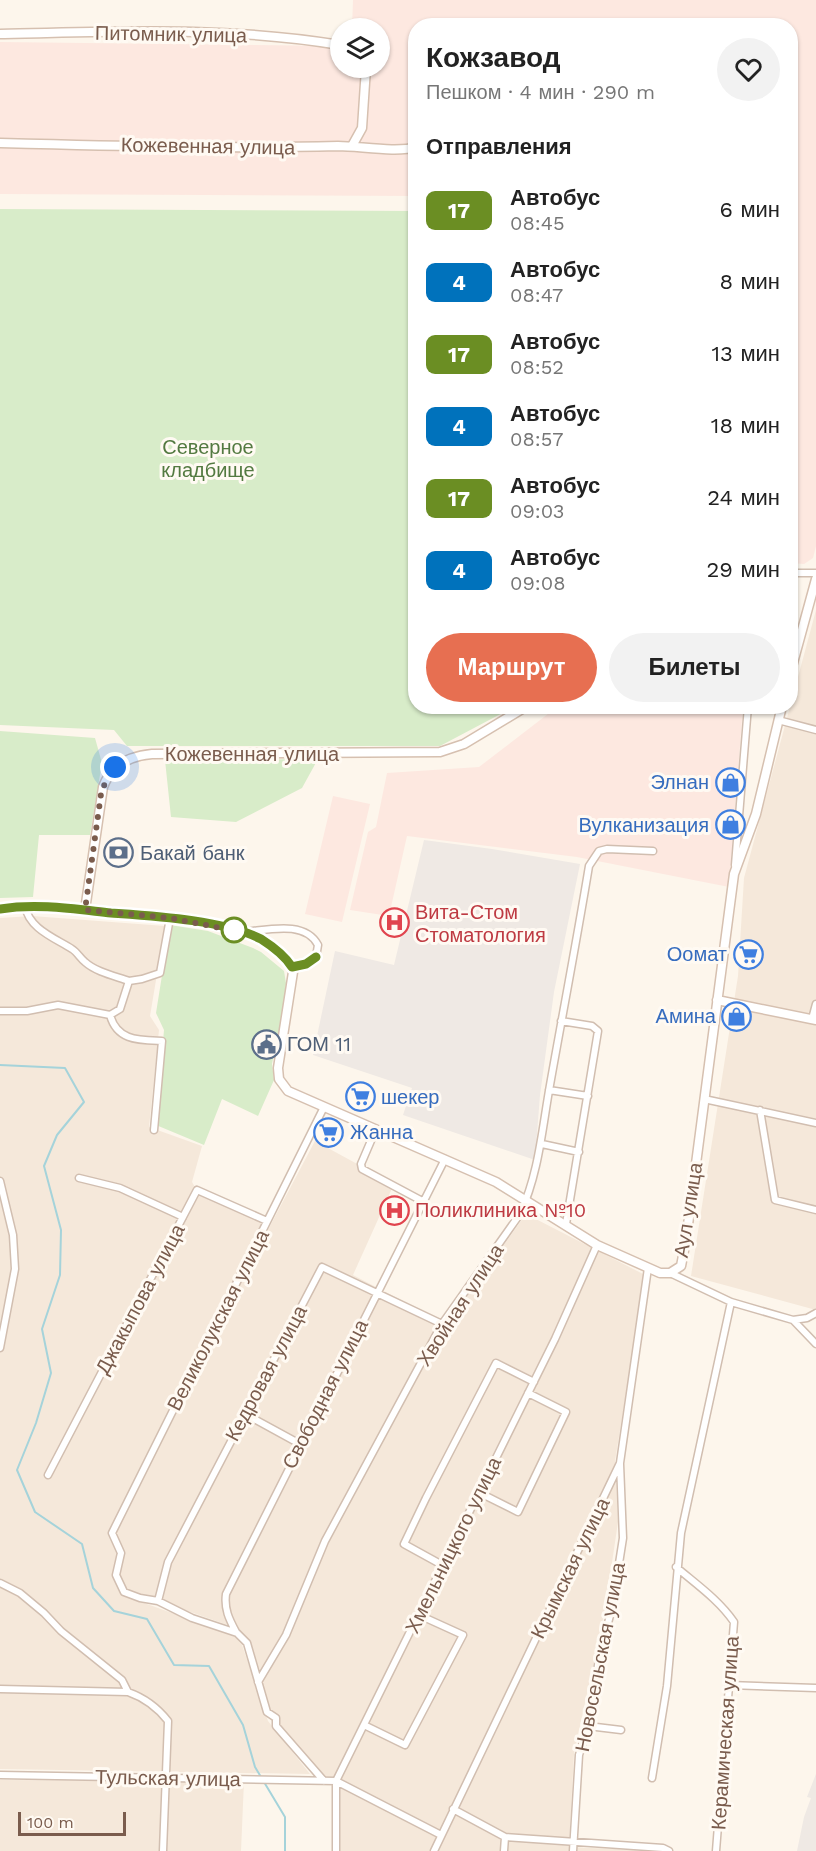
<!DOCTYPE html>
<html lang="ru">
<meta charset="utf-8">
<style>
:root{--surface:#fff;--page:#f2f2f2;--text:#222;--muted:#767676;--accent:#e76f51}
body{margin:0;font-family:"Work Sans",sans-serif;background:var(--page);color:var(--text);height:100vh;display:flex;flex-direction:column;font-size:22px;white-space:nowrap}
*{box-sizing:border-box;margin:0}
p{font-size:20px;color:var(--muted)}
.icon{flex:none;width:33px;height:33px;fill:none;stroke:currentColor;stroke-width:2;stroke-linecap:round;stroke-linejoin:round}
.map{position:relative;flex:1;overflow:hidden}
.side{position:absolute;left:408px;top:18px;width:390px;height:696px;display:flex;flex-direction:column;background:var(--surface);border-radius:24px;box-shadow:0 2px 4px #0004}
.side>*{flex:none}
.badge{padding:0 12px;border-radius:9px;font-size:21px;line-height:39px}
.tools{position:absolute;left:330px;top:18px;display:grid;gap:12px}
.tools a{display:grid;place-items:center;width:60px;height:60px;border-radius:50%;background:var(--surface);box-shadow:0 2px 4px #0004;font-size:30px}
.scale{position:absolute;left:18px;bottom:15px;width:108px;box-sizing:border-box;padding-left:6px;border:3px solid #7a5c4d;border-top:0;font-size:16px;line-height:21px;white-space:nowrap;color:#7a5c4d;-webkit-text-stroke:4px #fffaf3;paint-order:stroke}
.you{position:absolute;width:30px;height:30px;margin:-15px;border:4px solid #fff;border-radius:50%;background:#1a73e8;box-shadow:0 0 0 9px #1a73e833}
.map>.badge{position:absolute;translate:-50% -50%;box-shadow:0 0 0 3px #fff}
h2{padding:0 18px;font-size:22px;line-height:54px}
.round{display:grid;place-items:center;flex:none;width:63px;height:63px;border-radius:32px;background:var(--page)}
.headline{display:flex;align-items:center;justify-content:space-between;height:102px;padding:0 18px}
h1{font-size:28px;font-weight:600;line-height:45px}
.cta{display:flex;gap:12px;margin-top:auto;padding:12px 18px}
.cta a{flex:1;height:69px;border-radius:36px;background:var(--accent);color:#fff;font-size:24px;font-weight:600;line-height:69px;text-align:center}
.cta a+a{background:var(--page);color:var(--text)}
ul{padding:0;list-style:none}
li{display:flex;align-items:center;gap:18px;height:72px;padding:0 18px}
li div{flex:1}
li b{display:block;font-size:22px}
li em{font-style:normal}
li .badge{min-width:66px;font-weight:700;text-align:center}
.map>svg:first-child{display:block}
.residential{fill:#f5e8da}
.commercial{fill:#fde8e0}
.industrial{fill:#efe9e4}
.green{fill:#d8ecc9}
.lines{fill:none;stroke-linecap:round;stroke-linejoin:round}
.stream{stroke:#a5d3da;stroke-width:2}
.street-casing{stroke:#d1beb0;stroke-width:9}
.secondary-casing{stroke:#d6c0b0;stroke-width:11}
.street{stroke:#fff;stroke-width:6}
.secondary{stroke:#fff;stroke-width:8}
.line-casing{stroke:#fff;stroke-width:14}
.line{stroke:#6b8e23;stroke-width:9}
.walk{stroke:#7a5c4d;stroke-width:6;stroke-dasharray:0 10.8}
.stop-dot{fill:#fff;stroke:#6b8e23;stroke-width:3}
.labels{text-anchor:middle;stroke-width:6;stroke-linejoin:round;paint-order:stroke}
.street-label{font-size:20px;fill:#7a5c4d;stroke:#fffaf3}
.park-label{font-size:20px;fill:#537a41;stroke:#fffaf3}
.shop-label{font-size:20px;fill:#366cbe;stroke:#fffaf3;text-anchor:end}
.service-label{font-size:20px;fill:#4e5e75;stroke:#fffaf3;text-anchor:start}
.health-label{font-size:20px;fill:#be3a42;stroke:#fffaf3;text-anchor:start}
</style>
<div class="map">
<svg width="816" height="1851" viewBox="0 0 816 1851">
<rect width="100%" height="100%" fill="#fdf6ec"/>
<path class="residential" d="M816,610V1310L691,1276L738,976L744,878Z
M32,916L165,926L150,1016L159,1030L149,1127L202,1146L192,1182L199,1194L265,1222L109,1532L119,1554L113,1575L122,1595L233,1635L242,1645L268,1721L310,1774L0,1769V918Z
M315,1141L394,1184L353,1275L447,1324L526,1214L645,1275L615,1461L618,1522L605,1610L574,1754L569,1847L659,1851H340V1779L326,1777L279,1725L280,1717L269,1708L250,1641L239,1629L125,1589L119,1573L124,1552L115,1531L234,1294Z
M0,1780L244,1781L241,1851H0Z"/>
<path class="commercial" d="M353,0H816V546L813,558L804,564L791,563L790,26H416L415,196L0,194V42L340,46V68H380V28H352Z
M557,707H743L729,887L577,857L407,836L389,916L350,910L368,832L376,827L387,773L479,767Z
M333,796L370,804L342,922L305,914Z"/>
<path class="industrial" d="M424,840L492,849L580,864L554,992L540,1095L535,1160L403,1115L412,1088L313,1055L335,951L394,965Z
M816,1774V1851H797L804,1817L811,1798L807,1797Z"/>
<path class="green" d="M0,209L415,211L416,706L514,707L440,746H127L114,730L0,725Z
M0,731L95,738L102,763L90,835H39L33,897L0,898Z
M318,759L302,788L236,822L171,817L165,760Z
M170,925L208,931L253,948L261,952L284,971L286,983L284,1007L272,1064L274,1080L258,1116L222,1099L204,1145L156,1125L164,1030L156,1013Z"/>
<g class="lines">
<path class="stream" d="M0,1065L65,1068L84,1102L57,1135L44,1166L61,1230L60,1275L42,1329L51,1373L36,1423L17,1470L35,1512L82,1544L93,1588L114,1611L147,1619L174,1665L209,1666L243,1725L255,1767L261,1777
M264,1782L285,1817V1851"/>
<defs>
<path id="street" d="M790,573H816
M778,720L816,730
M735,865L748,706
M25,906C29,929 55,938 72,949C77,952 80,958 85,962C96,972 115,976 129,981
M244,932C268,930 305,920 318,945L316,957L306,964L292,967
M0,1011H27L58,1005L110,1015L120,1009L129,981L142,979L160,973L170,918
M110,1015C117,1041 139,1040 162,1041L154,1130
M812,1019L816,1004
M561,1021L592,1026L598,1031L566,1224
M549,1090L588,1096
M704,1099L816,1123
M324,1107L112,1533L121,1553L116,1575L124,1592L140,1598L158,1601L192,1618L237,1633L247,1643L267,1712L276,1718V1726L324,1781
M760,1110L775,1200L816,1210
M376,1129L361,1164L362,1169L424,1202
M542,1144L579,1152
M79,1178L120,1188L183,1217
M0,1181L13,1235L15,1269L0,1348
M670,1273L731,1302L793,1320L816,1344
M793,1320L807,1318L816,1313
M245,1414L300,1444
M48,1475L197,1190L267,1221
M480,1493L518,1512L566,1412L528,1393
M444,1566L404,1544L426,1498L496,1363L534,1382
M676,1567C696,1584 719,1600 734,1622L716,1851
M0,1583L20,1593L44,1613L61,1631L122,1680L128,1692C145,1698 157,1707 168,1721L163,1851
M158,1601L168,1562L322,1267L442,1324
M236,1632C229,1619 224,1609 226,1594L445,1159
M258,1682L286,1635L325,1541L442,1324L520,1214C539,1173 542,1129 550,1085C563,1012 577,939 589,866L599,851L607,849L653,851
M729,1685L816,1688
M0,1689L128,1692
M364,1725L405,1745L463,1635L419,1615
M588,1726L621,1730
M0,1775L336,1781L441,1835
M652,1778L667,1686L681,1533L731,1302
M453,1809L505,1837L663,1848L669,1851
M336,1851V1781L555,1339L597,1245
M434,1851L620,1463L648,1268
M504,1851L505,1837
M573,1851L579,1755L588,1726L600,1653L612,1608L623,1538L620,1464"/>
<path id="secondary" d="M0,34C113,32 228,26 340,45
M0,143C113,146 226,149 338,146C359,146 397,153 416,147
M352,146L362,128L366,68
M790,674L816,579
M0,909C36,903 73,909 109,912C158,917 212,918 258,938C271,944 289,957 293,972L278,1068L279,1079L288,1091L496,1182L597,1245L660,1273H670L681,1266L686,1240L734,874L756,814L782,706
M85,910L103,787C111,766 129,756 152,754L440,752L464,744L527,706
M717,1000L816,1020"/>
</defs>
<use href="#street" class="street-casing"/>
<use href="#secondary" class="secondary-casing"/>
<use href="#street" class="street"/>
<use href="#secondary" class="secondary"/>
</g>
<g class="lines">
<defs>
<path id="line" d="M0,909C37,903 74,909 111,913C153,916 224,920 261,939C272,946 285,956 292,967L306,964L316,957"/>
</defs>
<use href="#line" class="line-casing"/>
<use href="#line" class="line"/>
<path class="walk" d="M115,767L108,775L101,794L85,910L170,918L241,932L234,930"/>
</g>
<defs>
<symbol id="shop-ring" viewBox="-11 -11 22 22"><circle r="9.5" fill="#fffaf3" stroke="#3f7fe0" stroke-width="1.5"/><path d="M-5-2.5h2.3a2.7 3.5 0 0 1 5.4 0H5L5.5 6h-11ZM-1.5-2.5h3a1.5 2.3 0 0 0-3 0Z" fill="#3f7fe0"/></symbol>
<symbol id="bank-ring" viewBox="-11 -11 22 22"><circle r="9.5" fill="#fffaf3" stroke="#5c6f8a" stroke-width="1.5"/><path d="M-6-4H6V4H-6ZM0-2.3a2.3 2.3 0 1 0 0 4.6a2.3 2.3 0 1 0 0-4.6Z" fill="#5c6f8a"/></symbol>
<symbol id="hospital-ring" viewBox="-11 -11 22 22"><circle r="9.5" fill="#fffaf3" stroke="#e0444e" stroke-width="1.5"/><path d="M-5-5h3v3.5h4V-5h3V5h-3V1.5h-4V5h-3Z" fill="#e0444e"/></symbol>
<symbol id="supermarket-ring" viewBox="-11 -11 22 22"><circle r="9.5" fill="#fffaf3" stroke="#3f7fe0" stroke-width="1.5"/><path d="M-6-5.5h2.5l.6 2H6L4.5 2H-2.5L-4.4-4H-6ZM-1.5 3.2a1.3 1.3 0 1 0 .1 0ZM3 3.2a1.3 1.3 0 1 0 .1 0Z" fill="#3f7fe0"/></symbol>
<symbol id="civic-ring" viewBox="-11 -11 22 22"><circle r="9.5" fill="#fffaf3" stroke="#5c6f8a" stroke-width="1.5"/><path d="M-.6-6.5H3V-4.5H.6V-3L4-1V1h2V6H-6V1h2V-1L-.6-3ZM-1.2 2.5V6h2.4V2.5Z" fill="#5c6f8a"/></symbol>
</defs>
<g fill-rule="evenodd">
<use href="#shop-ring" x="714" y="766" width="33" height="33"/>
<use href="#shop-ring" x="714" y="808" width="33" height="33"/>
<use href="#bank-ring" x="102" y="836" width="33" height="33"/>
<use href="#hospital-ring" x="378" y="906" width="33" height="33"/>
<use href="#supermarket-ring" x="732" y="938" width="33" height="33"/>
<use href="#shop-ring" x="720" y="1000" width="33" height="33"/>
<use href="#civic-ring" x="250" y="1028" width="33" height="33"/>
<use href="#supermarket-ring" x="344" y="1080" width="33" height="33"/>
<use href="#supermarket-ring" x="312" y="1116" width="33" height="33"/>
<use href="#hospital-ring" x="378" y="1194" width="33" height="33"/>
</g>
<circle class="stop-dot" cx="234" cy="930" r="12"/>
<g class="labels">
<g class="street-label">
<text transform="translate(171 34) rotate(1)" y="7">Питомник улица</text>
<text transform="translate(208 146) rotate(1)" y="7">Кожевенная улица</text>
<text x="252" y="761">Кожевенная улица</text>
<text transform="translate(688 1210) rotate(-81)" y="7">Аул улица</text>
<text transform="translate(140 1299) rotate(-62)" y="7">Джакыпова улица</text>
<text transform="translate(460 1305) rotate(-57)" y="7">Хвойная улица</text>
<text transform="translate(218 1320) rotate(-63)" y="7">Великолукская улица</text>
<text transform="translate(266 1373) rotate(-62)" y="7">Кедровая улица</text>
<text transform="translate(325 1394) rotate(-63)" y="7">Свободная улица</text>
<text transform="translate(453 1545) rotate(-64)" y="7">Хмельницкого улица</text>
<text transform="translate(570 1568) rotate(-64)" y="7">Крымская улица</text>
<text transform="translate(600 1657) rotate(-79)" y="7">Новосельская улица</text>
<text transform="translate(725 1733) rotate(-86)" y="7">Керамическая улица</text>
<text transform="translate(168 1778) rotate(1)" y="7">Тульская улица</text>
</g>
<g class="park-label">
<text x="208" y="454">Северное<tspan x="208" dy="23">кладбище</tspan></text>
</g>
<g class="shop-label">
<text x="709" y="789">Элнан</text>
<text x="709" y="832">Вулканизация</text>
<text x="727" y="961">Оомат</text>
<text x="716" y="1023">Амина</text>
<text x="381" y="1104" text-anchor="start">шекер</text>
<text x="350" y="1139" text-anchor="start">Жанна</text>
</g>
<g class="service-label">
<text x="140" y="860">Бакай банк</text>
<text x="287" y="1051">ГОМ 11</text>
</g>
<g class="health-label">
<text x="415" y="919">Вита-Стом<tspan x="415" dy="23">Стоматология</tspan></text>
<text x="415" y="1217">Поликлиника №10</text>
</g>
</g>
</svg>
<div class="tools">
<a><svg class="icon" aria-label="layers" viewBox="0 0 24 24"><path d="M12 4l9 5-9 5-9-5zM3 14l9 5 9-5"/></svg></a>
</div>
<div class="scale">100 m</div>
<div class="you" style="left:115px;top:767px"></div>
<section class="side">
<div class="headline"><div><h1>Кожзавод</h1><p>Пешком · 4 мин · 290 m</p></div><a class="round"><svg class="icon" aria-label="heart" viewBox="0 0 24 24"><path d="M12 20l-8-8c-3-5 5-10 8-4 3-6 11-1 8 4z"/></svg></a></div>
<h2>Отправления</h2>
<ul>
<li><span class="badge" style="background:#6b8e23;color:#fff">17</span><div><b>Автобус</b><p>08:45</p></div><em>6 мин</em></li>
<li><span class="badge" style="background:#0072bc;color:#fff">4</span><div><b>Автобус</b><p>08:47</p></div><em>8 мин</em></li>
<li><span class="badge" style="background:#6b8e23;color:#fff">17</span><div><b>Автобус</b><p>08:52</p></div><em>13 мин</em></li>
<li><span class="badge" style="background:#0072bc;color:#fff">4</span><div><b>Автобус</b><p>08:57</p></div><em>18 мин</em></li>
<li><span class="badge" style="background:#6b8e23;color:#fff">17</span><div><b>Автобус</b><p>09:03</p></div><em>24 мин</em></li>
<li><span class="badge" style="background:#0072bc;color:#fff">4</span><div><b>Автобус</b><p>09:08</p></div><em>29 мин</em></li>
</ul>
<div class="cta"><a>Маршрут</a><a>Билеты</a></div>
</section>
</div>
